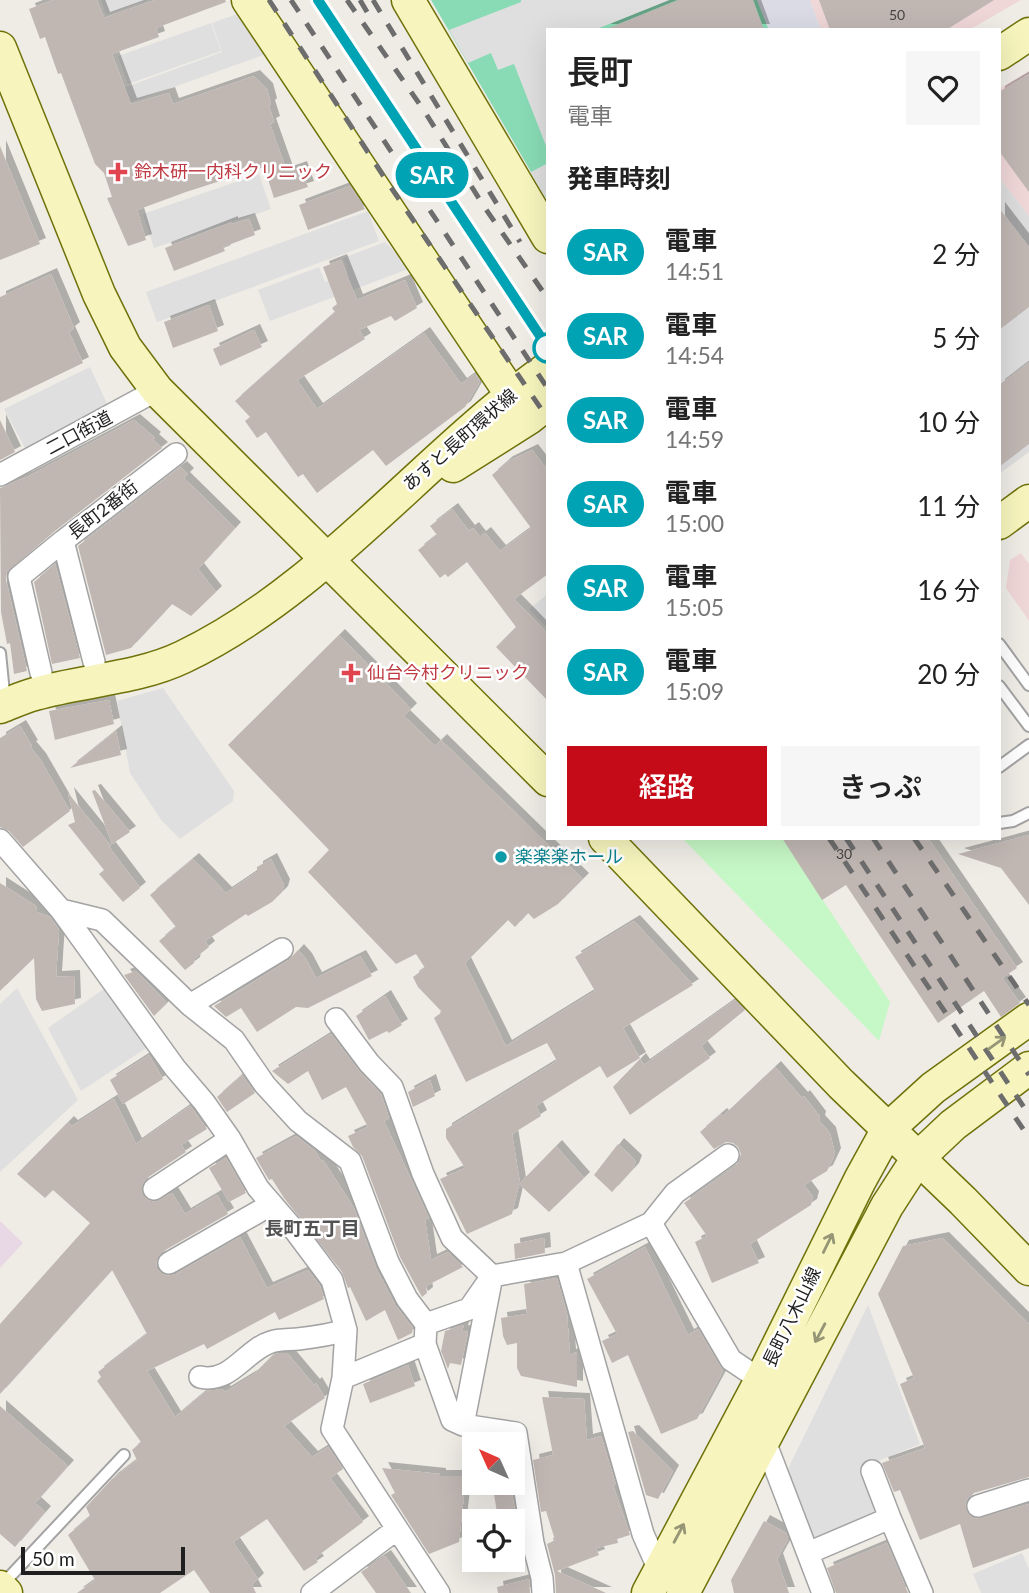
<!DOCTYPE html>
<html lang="ja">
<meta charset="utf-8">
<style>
:root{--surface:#fff;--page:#f6f6f6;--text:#222;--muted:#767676;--accent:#c50a18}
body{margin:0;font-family:Lato,"Noto Sans JP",sans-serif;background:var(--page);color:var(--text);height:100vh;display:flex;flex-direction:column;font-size:26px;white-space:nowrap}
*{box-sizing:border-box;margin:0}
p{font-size:23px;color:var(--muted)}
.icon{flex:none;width:38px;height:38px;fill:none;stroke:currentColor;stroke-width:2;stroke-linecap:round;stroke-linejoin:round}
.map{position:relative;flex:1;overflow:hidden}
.drawer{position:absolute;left:546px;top:28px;width:455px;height:812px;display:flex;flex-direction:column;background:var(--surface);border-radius:0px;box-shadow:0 7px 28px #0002}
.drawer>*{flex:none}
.badge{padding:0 14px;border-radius:23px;font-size:24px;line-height:46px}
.needle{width:46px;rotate:315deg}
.fabs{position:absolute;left:462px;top:1432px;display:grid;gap:14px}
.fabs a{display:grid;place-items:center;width:63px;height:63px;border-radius:0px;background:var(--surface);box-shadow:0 7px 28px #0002;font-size:35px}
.scale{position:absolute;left:21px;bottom:18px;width:164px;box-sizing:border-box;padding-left:7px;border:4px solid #1f1f1f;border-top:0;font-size:19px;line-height:24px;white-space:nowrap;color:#1f1f1f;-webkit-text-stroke:5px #fff;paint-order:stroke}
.map>.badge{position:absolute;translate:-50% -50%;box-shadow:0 0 0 4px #fff}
h2{padding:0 21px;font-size:26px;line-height:63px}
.round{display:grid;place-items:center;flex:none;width:74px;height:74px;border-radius:0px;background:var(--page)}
.summary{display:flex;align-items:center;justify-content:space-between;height:119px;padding:0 21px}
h1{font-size:33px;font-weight:600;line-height:52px}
.cta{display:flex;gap:14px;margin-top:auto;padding:14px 21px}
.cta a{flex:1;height:80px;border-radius:0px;background:var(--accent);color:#fff;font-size:28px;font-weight:600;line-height:80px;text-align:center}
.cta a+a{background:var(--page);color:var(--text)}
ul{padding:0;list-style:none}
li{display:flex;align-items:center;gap:21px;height:84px;padding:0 21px}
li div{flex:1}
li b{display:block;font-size:26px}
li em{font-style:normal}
li .badge{min-width:77px;font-weight:700;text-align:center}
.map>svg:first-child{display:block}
.residential{fill:#dddcdc}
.commercial{fill:#efd6d7}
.industrial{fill:#e8d8e6}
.park{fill:#c6f7c6}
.pitch{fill:#88dbb5}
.parking{fill:#dfdfdf}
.plaza{fill:#dadbe5}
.building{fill:#c0b7b3;filter:url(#shadow)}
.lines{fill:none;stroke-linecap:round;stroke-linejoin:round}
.lane-casing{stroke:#a3a3a3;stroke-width:14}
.street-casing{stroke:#a3a3a3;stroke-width:24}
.secondary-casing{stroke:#6f720a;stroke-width:35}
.lane{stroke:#fff;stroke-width:10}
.street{stroke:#fff;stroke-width:21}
.secondary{stroke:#f7f5bd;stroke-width:32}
.rail{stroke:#6d6d6d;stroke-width:5;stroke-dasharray:14 14;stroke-linecap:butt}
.oneway{stroke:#969576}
.line-casing{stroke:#fff;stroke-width:16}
.line{stroke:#00a3b4;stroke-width:10}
.health-dot{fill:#e0444e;stroke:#fff;stroke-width:2.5}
.stop-dot{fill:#fff;stroke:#00a3b4;stroke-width:3.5}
.culture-dot{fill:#0f9aa8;stroke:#fff;stroke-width:2.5}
.labels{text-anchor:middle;stroke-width:5;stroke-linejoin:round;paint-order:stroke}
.number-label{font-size:14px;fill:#474544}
.health-label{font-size:18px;fill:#be3a42;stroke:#fff;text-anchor:start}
.street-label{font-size:18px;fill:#1f1f1f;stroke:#fff}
.culture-label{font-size:18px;fill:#0d838f;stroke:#fff;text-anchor:start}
.neighbourhood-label{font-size:19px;font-weight:bold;fill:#525252;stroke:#fff}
</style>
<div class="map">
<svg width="1029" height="1593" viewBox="0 0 1029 1593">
<defs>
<filter id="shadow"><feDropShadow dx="6" dy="-6" stdDeviation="0" flood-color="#0004"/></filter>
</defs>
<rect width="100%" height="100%" fill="#efece6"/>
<path class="residential" d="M999,177L1029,216V452L999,474Z"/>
<path class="commercial" d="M810,0H1021L969,30H821Z
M1029,71V216L999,177V89Z
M1021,553L1029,564V621L1006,588L1010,560Z"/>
<path class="industrial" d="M0,1221L23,1243L0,1268Z"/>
<path class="park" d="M682,838H782L890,1002L879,1041Z"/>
<path class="pitch" d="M431,0H757L769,30H548V201Z"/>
<path class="parking" d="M101,0H148L106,15Z
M521,0H670L594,30H548V151L514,64L498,70L491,53L468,63L449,30L521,2Z
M243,12L269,53L123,105L118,90L222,52L212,23Z
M211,23L221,51L128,84L118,56Z
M548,163V195L545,196L531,172Z
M259,174L271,209L154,248L143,214Z
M368,211L379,241L157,322L146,292Z
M385,242L411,268L270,321L258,290L319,267L325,282L348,273L343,258Z
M90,367L108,406L25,448L4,409Z
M548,594V629L529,609Z
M163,688L234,791L233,801L180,839L162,821L130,773L117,701Z
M111,984L151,1045L81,1091L48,1028Z
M17,988L78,1100L0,1172V1004Z
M868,1305L920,1444L865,1466L884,1512L815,1541L788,1469Z
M1022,1553L1029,1569V1593H981L973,1574Z"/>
<path class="plaza" d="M757,0H810L821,30H769Z"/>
<path class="building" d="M53,0H97L104,18L155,0H225L226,2L156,28L159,37L112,54L131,104L169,93L173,104L254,76L267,89L271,104L269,106L274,122L270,124L287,172L301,167L308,187L274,198L264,167L186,192L137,210L146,240L128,246L107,198L112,197L104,173L95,164L61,73L58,74L45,37L40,39L29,9Z
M678,0H753L764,30H604Z
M819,0H994L946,30H830Z
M1029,74V192L999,151V92Z
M0,146L40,244L0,260Z
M350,186L365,209L308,230L299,205Z
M999,208L1029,247V307L999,330Z
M249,219L255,235L223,247L225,251L174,271L165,248L232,222V224Z
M341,260L357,300L405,280L417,308L395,321L391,316L359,330L365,339L297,380L317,409L424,333L461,384L475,374L480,381L465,407L386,466L373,450L317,493L303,474L298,477L266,432L257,438L245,421L250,417L235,401L335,312L332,308L337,304L323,267Z
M51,274L74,328L69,332L83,363L0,403V297Z
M209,305L218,331L173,348L164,322Z
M254,330L262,347L220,366L213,349Z
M1029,362V444L999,467V385Z
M0,420L15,452L0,460Z
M134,420L155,438L153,440L162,448L55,531L7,572L6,580L27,671L14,674L10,643L7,644L1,612L0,488L27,477Z
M532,450L548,471V574L514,599L548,634V701L496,647L516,627L467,562L448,577L445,574L440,578L418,550L437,535L430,526L452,509L469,531L473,528L480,537L485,533L500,551L531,528L492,475L507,462Z
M181,467L188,474L184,478L235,528L198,569L216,592L191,616L172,604L131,648L106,655L78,546Z
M55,564L80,658L52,664L34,582Z
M339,635L411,709L404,716L435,746L441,740L583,879L558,904L534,919L528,913L515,927L508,920L465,963L506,1046L595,991L575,957L634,921L693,985L623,1028L640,1058L607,1078L600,1066L536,1106L541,1116L512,1134L520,1183L556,1146L584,1178L549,1212L519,1184L512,1214L467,1234L440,1179L465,1168L446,1138V1129L557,1061L547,1043L466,1082L434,1018L442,1012L418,987L413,977L425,968L416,954L396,964L308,872L329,850L228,745Z
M109,700L114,724L55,740L49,711Z
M20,726L32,746L30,747L40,759L70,811L23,847L9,831L0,827V738Z
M116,731L121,755L70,768Z
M95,790L130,832L112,844L92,791Z
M68,793L111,846L109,847L140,888L123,902L99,874L104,870L68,825L75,822Z
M1029,835V905L1001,868L958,854Z
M782,838H928L1017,968L1002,978L1020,1003L1001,1017L984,991L938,1023L846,885L822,900Z
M193,859L226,893L257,872V867L271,859L284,885L282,892L272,902L248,916L246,914L205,941L209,947L195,958L194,963L185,970L159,941L176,927L150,895Z
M0,883L36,906L37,912L50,917L59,930L56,977L74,976L75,1004L42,1011L36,999L34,958L0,991Z
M298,950L306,959L316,978L360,956L372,976L308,1008L296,1007L257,1032L241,1008L226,1017L214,1006L289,960Z
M136,971L167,1003L154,1016L124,975Z
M385,996L402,1025L389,1033L387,1031L369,1040L356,1016Z
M735,1000L745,1010L701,1046L710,1058L630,1115L613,1087L640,1059L644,1065Z
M331,1034L359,1071L381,1094L389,1118L384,1121L429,1218L425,1219L431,1260L448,1252L463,1267L426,1286L427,1293L422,1297L400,1257L362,1156L353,1147L348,1136L368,1127L346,1087L322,1100L308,1071L288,1084L272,1071Z
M149,1055L163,1079L123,1104L110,1080Z
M775,1067L802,1098L804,1096L820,1117L819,1121L830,1133L835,1154L827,1171L804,1185L813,1197L811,1205L750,1244L759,1263L712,1283L695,1242L707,1236L684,1203L736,1166L741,1154L738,1147L733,1143L726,1142L714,1149L700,1132L721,1114L723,1116Z
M242,1075L255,1093L227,1112L217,1097Z
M430,1080L435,1096L413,1107L408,1092Z
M114,1099L136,1144L190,1106L207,1129L181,1145L186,1152L147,1178L142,1184L143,1196L148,1200L155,1202L172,1193L185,1214L217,1195L228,1214L162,1252L156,1262L157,1269L162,1274L168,1276L176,1274L240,1237L267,1288L308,1270L320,1286L324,1299L279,1320L275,1312L207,1349L204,1344L147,1371L175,1417L206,1391L222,1389L225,1392L253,1375L273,1355L279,1353H287L314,1385L316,1383L325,1398L284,1426L312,1457L328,1447L343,1469L330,1478L363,1522L315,1558L318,1562L304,1571L267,1519L233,1542L258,1579L252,1585L256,1593H210L194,1570L160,1593H77L95,1580L68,1535L90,1516L86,1507L112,1479L137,1460L132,1450L141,1442L97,1381L101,1377L98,1372L147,1334L112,1270L0,1394V1324L90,1223L53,1190L45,1198L17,1174L68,1122L72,1126Z
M296,1136L315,1151L321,1161L323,1160L354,1208L376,1268L395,1305L413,1328L412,1333L398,1340L385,1310L366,1321L350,1287L348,1288L342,1272L284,1198L272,1179L269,1180L256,1158Z
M618,1144L636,1161L633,1169L612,1192L594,1175Z
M226,1158L246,1193L229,1202L209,1168Z
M544,1238L545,1253L515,1259L514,1244Z
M943,1238L1029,1324V1477L974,1493L968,1498L965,1504L969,1515L976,1519L1029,1504V1548L973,1568L960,1524L920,1540L900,1490L894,1492L882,1463L925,1448L900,1384L914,1378L878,1294L903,1246Z
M645,1247L688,1335L698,1329L723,1371L697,1419L661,1434L628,1355L612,1363L602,1341L617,1334L587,1279Z
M557,1278L567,1314L570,1355L577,1352V1387L521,1376L517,1368V1343L507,1345L503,1336L501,1318L527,1314L524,1284Z
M464,1325L462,1331L468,1332L461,1365L450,1363L448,1369L441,1351L445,1331Z
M408,1365L415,1386L370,1403L363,1384Z
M542,1397L584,1399L587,1440L601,1436L616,1485H613L630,1535L617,1539L618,1543L596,1548L599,1555L557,1571L606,1593H556L555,1575L547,1544L555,1540L546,1511L541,1512L533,1460L553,1455Z
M0,1406L68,1466L35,1503L45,1512L15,1547L0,1534Z
M633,1431L673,1471L658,1499L646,1495L628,1432Z
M382,1468L440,1474V1476H466L459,1542L429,1554L391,1495L395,1493Z
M492,1482H510L516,1516L498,1519Z
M764,1521L786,1533L788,1539L777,1559L789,1593H734L731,1580Z
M887,1543L908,1593H836L827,1568Z
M385,1556L411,1593H376L361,1572Z
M529,1579L530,1593H498L497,1587Z"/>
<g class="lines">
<defs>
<path id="lane" d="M999,644L1029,685
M0,653L5,703
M999,686L1029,726
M999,767L1029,745
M999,823L1013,821L1029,813
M1,1586L124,1455"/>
<path id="street" d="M0,475L157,390
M94,662L63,541L176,454
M41,673L19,577L63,541
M0,840L61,910L175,1068L204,1102L230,1139L258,1188L296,1232L332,1280L346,1330L343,1378L332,1429L439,1593
M61,910L102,920L190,1005L234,1040L265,1085L298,1121L350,1161L388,1262L407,1299L426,1324L425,1344L452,1420L463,1425
M190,1005L282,949
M336,1019L369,1063L392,1087L423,1174L452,1238L492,1276L463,1425L516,1433L533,1543L542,1578L543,1593
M154,1189L230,1139
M651,1223L731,1360L761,1380
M169,1263L272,1204
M566,1263L643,1534L659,1570
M426,1324L469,1309L492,1276L566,1263L651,1223L675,1193L728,1155
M200,1377C231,1384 245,1350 271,1342C279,1339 290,1340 298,1339C315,1337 330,1335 346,1330
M343,1378L425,1344
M764,1439L823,1593
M872,1471L890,1518
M978,1506L1029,1490
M808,1553L890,1518L922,1593
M312,1593L397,1529"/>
<path id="secondary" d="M248,0L511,394
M408,0L548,237
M0,48L99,294L125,347L157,390L548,780
M999,54L1029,34
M453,466L529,418L548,403
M999,523L1029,501
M0,707C11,703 23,697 35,694C83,680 137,679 183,657C323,590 423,457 548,368
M605,838L841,1084L963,1201L1029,1269
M0,1587L6,1593
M648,1593L761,1380L860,1180L888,1129L933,1088L1029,1019
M683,1593L887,1206L918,1158L953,1125L1029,1068"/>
</defs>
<use href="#lane" class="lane-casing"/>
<use href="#street" class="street-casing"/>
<use href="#secondary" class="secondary-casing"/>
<use href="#lane" class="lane"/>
<use href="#street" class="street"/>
<use href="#secondary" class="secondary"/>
<path class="rail" d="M269,0L388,183L548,419
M291,0L548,389
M318,0L548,348
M347,0L423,109L485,208L548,299
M360,0L374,24
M373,0L520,242
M829,838L1029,1138
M846,838L1029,1115
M873,838L1029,1075
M914,838L1029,1005"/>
</g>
<defs><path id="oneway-shaft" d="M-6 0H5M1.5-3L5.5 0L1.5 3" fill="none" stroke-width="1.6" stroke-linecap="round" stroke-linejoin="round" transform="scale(1.75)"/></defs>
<g class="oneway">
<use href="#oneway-shaft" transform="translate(997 1043) rotate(-36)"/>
<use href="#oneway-shaft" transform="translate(828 1243) rotate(-64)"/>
<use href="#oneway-shaft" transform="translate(820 1333) rotate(118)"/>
<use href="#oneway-shaft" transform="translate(679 1533) rotate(-62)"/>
</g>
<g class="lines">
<defs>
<path id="line" d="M318,0L548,348"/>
</defs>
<use href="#line" class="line-casing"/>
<use href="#line" class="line"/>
</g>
<g class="health-dot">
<path d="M114.5 161.5h7v7h7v7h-7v7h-7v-7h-7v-7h7z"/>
<path d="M347.5 662.5h7v7h7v7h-7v7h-7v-7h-7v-7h7z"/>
</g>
<circle class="stop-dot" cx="548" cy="348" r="14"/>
<circle class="culture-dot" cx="501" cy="857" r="7"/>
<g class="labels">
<g class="number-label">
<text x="897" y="20">50</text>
<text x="844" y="859">30</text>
</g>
<g class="health-label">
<text x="134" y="178">鈴木研一内科クリニック</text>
<text x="367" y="679">仙台今村クリニック</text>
</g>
<g class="street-label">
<text transform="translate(79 433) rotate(-28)" y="6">二口街道</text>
<text transform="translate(460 440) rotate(-41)" y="6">あすと長町環状線</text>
<text transform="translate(103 510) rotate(-38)" y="6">長町2番街</text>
<text transform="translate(792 1317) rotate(-64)" y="6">長町八木山線</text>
</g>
<g class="culture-label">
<text x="515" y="863">楽楽楽ホール</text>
</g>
<g class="neighbourhood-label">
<text x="312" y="1235">長町五丁目</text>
</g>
</g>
</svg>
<div class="fabs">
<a><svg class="needle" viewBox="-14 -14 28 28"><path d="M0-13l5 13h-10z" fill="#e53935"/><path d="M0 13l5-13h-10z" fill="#767676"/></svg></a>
<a><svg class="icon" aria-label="locate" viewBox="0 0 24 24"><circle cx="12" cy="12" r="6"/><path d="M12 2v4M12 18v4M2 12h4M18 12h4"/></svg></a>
</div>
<div class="scale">50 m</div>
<b class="badge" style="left:432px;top:175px;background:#00a3b4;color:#fff">SAR</b>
<section class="drawer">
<div class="summary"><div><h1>長町</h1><p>電車</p></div><a class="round"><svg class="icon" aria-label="heart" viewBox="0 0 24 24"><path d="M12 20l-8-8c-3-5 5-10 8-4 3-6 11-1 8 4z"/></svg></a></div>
<h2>発車時刻</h2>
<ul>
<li><span class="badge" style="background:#00a3b4;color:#fff">SAR</span><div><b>電車</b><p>14:51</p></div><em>2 分</em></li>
<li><span class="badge" style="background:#00a3b4;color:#fff">SAR</span><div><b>電車</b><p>14:54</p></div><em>5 分</em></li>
<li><span class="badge" style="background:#00a3b4;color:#fff">SAR</span><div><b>電車</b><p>14:59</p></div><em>10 分</em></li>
<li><span class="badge" style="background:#00a3b4;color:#fff">SAR</span><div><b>電車</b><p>15:00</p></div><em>11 分</em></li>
<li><span class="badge" style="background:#00a3b4;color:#fff">SAR</span><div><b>電車</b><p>15:05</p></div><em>16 分</em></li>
<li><span class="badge" style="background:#00a3b4;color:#fff">SAR</span><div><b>電車</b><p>15:09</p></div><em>20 分</em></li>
</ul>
<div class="cta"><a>経路</a><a>きっぷ</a></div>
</section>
</div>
